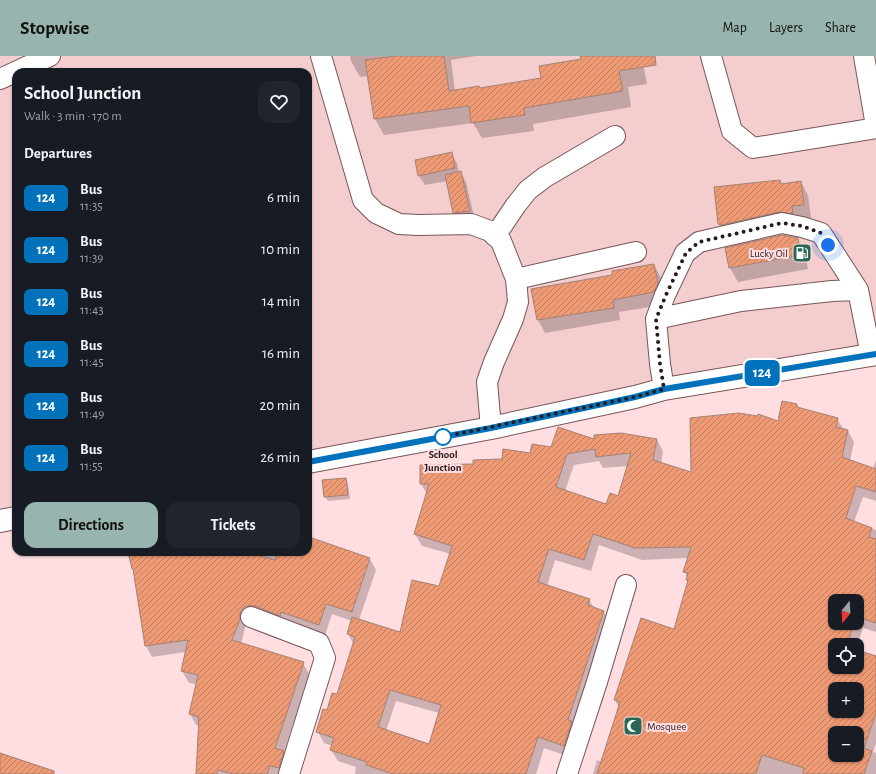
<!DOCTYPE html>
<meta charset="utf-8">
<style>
:root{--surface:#171b24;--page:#20242c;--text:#f1f3f6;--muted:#9ea1a6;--accent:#97b4ae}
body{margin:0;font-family:"Alegreya Sans",sans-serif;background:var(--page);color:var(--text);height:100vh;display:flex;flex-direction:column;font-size:15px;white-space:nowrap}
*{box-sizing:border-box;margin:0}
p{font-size:13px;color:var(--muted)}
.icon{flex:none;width:22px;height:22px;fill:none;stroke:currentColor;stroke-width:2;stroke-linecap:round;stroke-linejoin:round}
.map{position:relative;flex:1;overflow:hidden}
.details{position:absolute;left:12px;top:12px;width:300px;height:488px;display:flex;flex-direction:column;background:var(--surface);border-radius:12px;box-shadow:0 1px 3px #0004}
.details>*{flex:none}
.badge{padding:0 8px;border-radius:6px;font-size:14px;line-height:26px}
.needle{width:26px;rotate:198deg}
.buttons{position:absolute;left:828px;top:538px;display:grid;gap:8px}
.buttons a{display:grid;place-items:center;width:36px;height:36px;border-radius:8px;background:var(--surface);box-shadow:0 1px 3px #0004;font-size:20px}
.you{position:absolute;width:20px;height:20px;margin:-10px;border:3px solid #fff;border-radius:50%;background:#1a73e8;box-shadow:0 0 0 6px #1a73e833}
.map>.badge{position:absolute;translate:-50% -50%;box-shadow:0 0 0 2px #fff}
h2{padding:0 12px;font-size:15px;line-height:36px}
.round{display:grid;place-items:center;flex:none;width:42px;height:42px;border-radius:12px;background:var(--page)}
.head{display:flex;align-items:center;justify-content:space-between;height:68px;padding:0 12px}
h1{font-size:19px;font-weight:700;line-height:30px}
.button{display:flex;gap:8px;margin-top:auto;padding:8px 12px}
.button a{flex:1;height:46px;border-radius:12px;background:var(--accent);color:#111;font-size:16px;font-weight:700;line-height:46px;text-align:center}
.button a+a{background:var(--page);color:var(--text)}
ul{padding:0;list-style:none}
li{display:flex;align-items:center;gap:12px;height:52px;padding:0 12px}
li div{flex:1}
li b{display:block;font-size:15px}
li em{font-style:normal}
li .badge{min-width:44px;font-weight:700;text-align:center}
header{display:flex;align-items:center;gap:24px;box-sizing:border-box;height:56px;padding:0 20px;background:var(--accent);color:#111}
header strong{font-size:19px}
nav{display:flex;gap:22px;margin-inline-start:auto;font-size:14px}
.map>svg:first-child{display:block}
.built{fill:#f4cdcf}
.shadow{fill:#0003;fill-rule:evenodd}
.building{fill:url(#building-hatch);stroke:#a38273;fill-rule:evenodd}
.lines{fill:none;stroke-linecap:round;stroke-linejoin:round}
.minor-casing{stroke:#785558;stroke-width:22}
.major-casing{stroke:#785558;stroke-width:24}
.minor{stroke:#fff;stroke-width:20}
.major{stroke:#fff;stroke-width:22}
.line-casing{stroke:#fff;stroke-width:9}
.line{stroke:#0072bc;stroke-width:6}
.walk{stroke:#281a1b;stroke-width:4;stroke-dasharray:0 7.2}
.stop-dot{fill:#fff;stroke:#0072bc;stroke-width:2}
.labels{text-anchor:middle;stroke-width:4;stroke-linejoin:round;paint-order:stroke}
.poi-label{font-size:11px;fill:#281a1b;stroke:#ffdde0;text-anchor:end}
.stop-label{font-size:11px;font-weight:bold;fill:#281a1b;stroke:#ffdde0}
</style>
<header>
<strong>Stopwise</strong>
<nav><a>Map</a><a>Layers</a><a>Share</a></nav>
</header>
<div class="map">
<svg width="876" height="718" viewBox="0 0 876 718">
<defs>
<pattern id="building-hatch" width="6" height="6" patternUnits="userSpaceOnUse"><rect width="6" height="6" fill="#ee9a74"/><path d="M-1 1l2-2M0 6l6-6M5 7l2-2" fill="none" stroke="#c17d5e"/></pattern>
</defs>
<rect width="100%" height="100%" fill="#ffdde0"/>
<path class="built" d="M0,0H876V309L308,402V16H16V461L0,464Z"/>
<path class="shadow" d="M350,0H476L451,4L455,35L480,33L542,22L582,4L581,0H638L643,8L647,28L628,31L631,51L533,68L534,75L482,82L473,67L384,79L375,63L368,20L360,21L351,5Z
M451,97L457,107L459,117H461L466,126L475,165L459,166L454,156L447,125L425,129L419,120Z
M780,125L782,128L801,126L808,139L811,162L799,163L726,181L719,168Z
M797,183L805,197L808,213L738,226L730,212Z
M654,209L661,222L665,241L661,249L619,256L620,264L545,277L538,264L533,233L613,220Z
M797,349L799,353L837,363L844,374L848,375L854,386L850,405L873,413L876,404V445L863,441L854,466L876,474V576L863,572L857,590L835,589V611H857V595L876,602V687L873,696L876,697V718H593L597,704L602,706L619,652L615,644L674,574L688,525L685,516L689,502L642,504L599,489L591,515L555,504L547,530L589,544L594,552L603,555L610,567L570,701L544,692L536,718H355L356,711L338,705L331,694L332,690L324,687L318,676L327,655L338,639L354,589L348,578L352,565L332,558L325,579L246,568L241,588L303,607L309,618L284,696L290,707L287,718H197L199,670L196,669L190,658L197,628L189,627L182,615L186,596L152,601L146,590L134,516L129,496H308V482L370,503L376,514L359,564L401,577L440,532L451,498L422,490L415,478L427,438L421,428L474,409L596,384H657L663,395L661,408L692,417L778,366ZM599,405L603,412L628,410L618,441L607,449L565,435L574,409ZM835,545H857V567H835ZM835,633H857V655H835ZM396,645L439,657L429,689L386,675ZM835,677H857V699H835Z
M346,423L348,428L350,443L328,445L325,441Z"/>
<path class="building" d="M396,0H444L449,35L479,30L480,32L541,22L539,10L581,3L580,0H655L656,9L619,15L623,35L524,52L525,59L471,67L469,50L374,63L365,4Z
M452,96L455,112L418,120L415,104Z
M461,115L470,155L453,157L445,119Z
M780,124L781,128L801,125L804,149L792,150L793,158L779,156L721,169L718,168L714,131Z
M782,179L798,182L801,199L729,212L725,192Z
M654,208L658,227L654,236L613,244L614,252L537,264L531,233L612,219V215Z
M782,345L797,348V351L838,362L836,371L848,374L842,401L876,413V436L856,430L846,462L872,472L869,481L876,483V567L857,561V545H835V567H854L847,589H835V611H857V594L876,600V657L864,692L872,695L864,718H803L804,712L762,699L756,718H597L620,646L614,644L641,562L674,573L688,524H686L688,517L683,516L691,491L635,492L593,478L584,504L549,493L538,526L590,543L588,549L604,555L568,664L572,665L564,690L538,681L526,718H393L366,709L367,706L330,694L334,682L316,676L323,653L327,654L332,637L337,638L355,581L347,578L352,561L400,576L412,524L439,530L452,490L414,478L429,428H420V409L473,408V404L502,403L503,393L530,397L532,388L551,391L558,371L594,383V379L621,377L657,383L653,404L691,416L690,362L739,357L757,360L758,358L778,365ZM595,393L596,401L631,397L618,440L610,437L606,448L556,431L567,398ZM835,633H857V655H835ZM390,634L441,649L429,688L378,671ZM835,677H857V699H835Z
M346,422L348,439L324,441L322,424Z
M312,482L370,502L352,556L326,548L319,569L281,556L280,560L255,550H249L244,551L240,557V563L232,584L304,606L275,692L284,695L279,712L270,710L267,718H233L218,714L217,718H196L199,661L189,658L198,619L181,615L188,584L145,590L133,513H132L128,496H247L275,504L277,496H308Z
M0,697L54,715V718H0Z"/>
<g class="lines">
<defs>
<path id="minor" d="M321,0L363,144L376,157L399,168L418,169L471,168L490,175L501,185L516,223L518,246L513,263L494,306L487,326L491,372
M711,0L732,75L753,92L876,72
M864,0L876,70
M0,23L50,0
M495,180L516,149L528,134L545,121L615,80
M516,223L636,196
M656,263L665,239L685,197L699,186L782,167L802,171L821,177L858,234
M664,333L660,308L656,263L741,245L832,235L858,234L871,299
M251,561L319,587L325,602L289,718
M567,718L597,626L626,529"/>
<path id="major" d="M308,406L491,372L635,341L664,333L876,298
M0,465L16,462"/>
</defs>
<use href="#minor" class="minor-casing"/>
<use href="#major" class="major-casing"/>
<use href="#minor" class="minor"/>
<use href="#major" class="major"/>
</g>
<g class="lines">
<defs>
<path id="line" d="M308,406L491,372L635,341L664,333L876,298"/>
</defs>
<use href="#line" class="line-casing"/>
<use href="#line" class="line"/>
<path class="walk" d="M443,381L635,341L664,333L660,308L656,263L666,239L686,197L699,186L782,167L802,170L821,177L828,189"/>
</g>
<defs>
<symbol id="fuel-square" viewBox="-11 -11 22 22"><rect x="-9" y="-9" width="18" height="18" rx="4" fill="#286855" stroke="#ffdde0"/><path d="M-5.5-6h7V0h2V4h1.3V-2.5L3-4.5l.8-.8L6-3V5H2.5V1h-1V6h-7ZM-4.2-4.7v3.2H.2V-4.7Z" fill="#fff"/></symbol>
<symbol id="mosque-square" viewBox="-11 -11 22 22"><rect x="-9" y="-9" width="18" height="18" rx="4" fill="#286855" stroke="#ffdde0"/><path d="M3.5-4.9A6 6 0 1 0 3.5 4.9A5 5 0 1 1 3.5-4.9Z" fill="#fff"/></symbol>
</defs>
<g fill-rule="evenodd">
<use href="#fuel-square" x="791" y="186" width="22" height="22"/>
<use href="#mosque-square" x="622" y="659" width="22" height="22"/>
</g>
<circle class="stop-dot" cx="443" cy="381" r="8"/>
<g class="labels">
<g class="poi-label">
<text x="788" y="201">Lucky Oil</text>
<text x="647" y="674" text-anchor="start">Mosquee</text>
</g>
<g class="stop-label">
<text x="443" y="402">School<tspan x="443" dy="13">Junction</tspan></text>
</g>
</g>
</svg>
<div class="buttons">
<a><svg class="needle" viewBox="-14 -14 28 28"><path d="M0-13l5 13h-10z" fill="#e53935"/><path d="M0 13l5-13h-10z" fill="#9ea1a6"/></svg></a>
<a><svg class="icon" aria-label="locate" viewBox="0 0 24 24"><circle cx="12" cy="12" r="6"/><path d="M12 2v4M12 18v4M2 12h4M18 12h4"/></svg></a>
<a>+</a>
<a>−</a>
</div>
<div class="you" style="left:828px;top:189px"></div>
<b class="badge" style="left:762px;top:317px;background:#0072bc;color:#fff">124</b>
<section class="details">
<div class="head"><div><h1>School Junction</h1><p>Walk · 3 min · 170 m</p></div><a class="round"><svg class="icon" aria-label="heart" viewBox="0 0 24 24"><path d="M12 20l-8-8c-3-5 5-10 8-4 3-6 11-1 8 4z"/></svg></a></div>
<h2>Departures</h2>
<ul>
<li><span class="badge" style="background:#0072bc;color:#fff">124</span><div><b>Bus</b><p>11:35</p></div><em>6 min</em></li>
<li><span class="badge" style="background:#0072bc;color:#fff">124</span><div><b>Bus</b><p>11:39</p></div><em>10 min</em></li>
<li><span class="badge" style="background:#0072bc;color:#fff">124</span><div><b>Bus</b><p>11:43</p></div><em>14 min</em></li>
<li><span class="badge" style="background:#0072bc;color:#fff">124</span><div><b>Bus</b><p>11:45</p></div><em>16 min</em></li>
<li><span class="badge" style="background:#0072bc;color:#fff">124</span><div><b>Bus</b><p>11:49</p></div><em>20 min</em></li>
<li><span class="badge" style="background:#0072bc;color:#fff">124</span><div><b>Bus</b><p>11:55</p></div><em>26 min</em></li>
</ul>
<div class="button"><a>Directions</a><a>Tickets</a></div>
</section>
</div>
